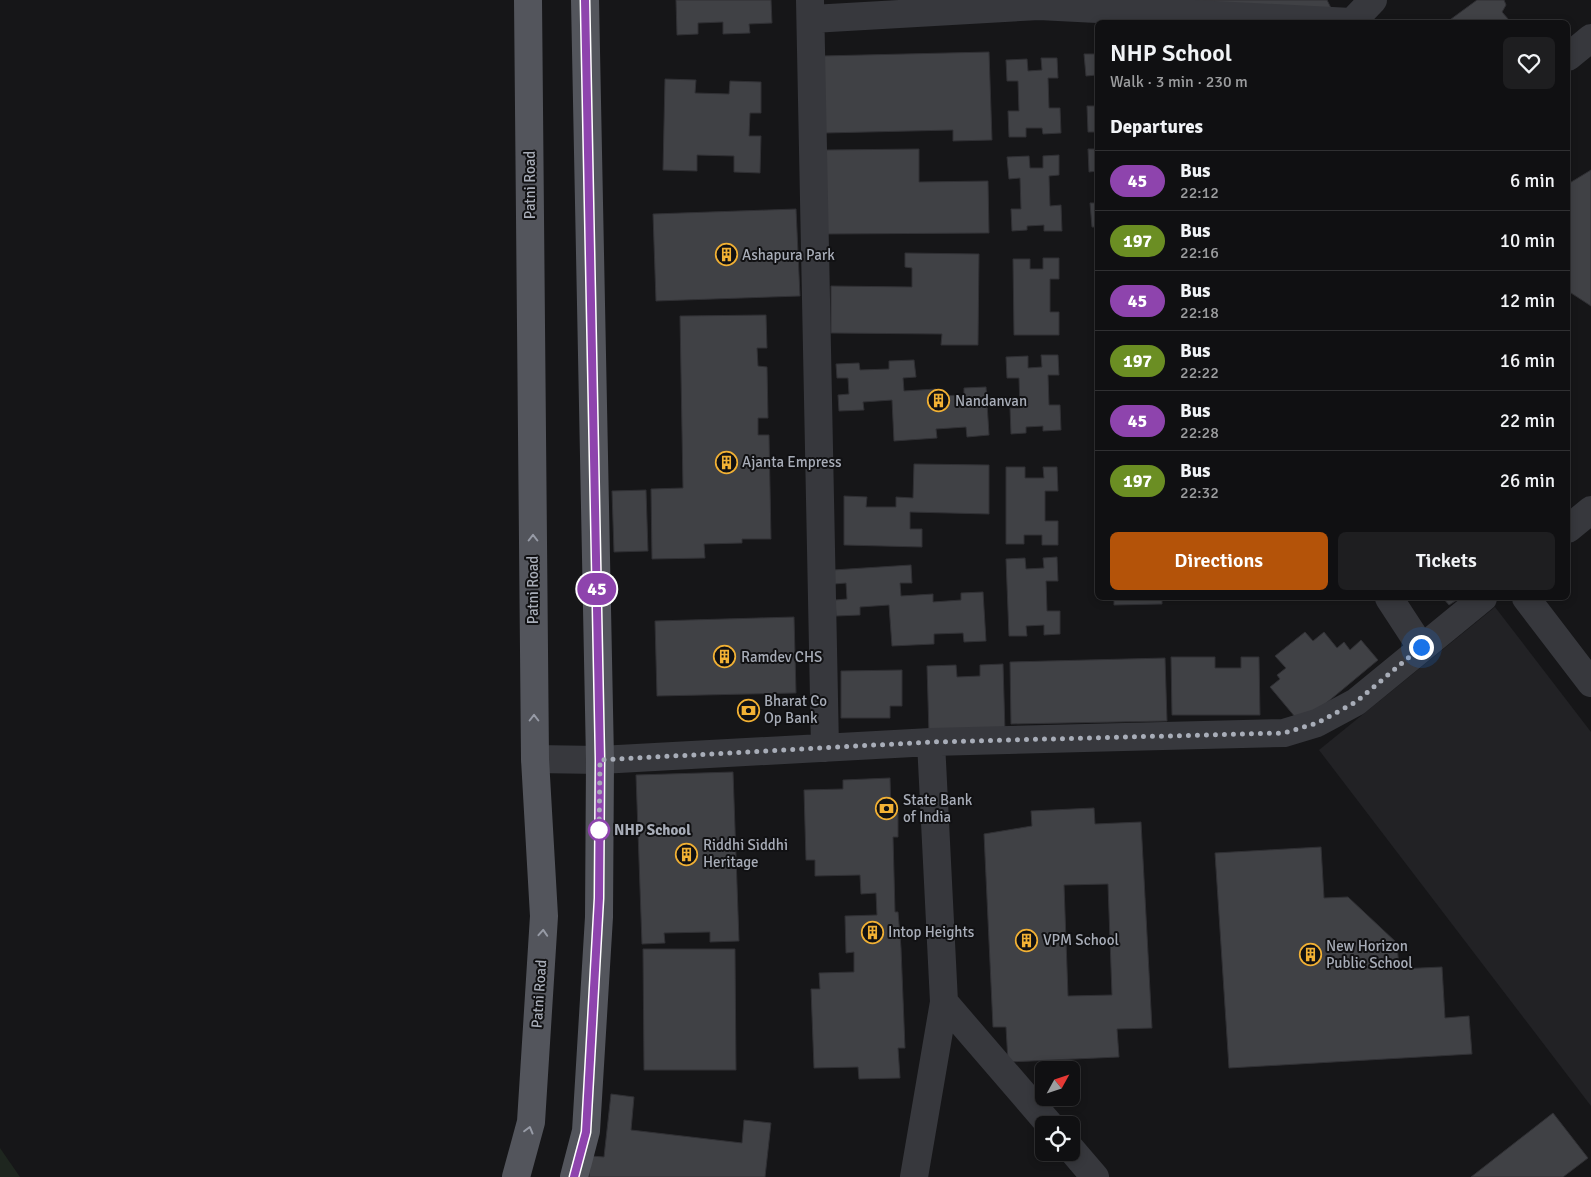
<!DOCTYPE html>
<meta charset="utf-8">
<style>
:root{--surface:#101012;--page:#1e1e20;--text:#f1f3f6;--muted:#9c9d9f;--line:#303032;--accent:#b45309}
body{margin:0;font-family:Signika,sans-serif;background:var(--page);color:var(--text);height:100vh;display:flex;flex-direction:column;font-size:19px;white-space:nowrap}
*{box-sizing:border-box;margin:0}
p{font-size:16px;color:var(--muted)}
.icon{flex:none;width:28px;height:28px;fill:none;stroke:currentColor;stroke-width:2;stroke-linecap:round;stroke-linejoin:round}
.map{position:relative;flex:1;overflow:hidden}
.sheet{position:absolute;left:1095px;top:20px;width:475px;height:580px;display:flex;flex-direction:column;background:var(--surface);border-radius:8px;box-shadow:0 2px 8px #0003,0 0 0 1px var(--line)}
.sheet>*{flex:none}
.badge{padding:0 10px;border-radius:16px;font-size:18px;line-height:32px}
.needle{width:32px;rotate:50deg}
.fabs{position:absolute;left:1035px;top:1061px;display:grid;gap:10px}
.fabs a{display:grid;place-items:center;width:45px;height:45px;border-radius:8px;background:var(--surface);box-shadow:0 2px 8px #0003,0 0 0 1px var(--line);font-size:25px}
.you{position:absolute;width:25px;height:25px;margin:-12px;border:4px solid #fff;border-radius:50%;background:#1a73e8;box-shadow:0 0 0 8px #1a73e833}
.map>.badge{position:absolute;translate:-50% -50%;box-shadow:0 0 0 2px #fff}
h2{padding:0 15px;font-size:19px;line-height:45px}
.round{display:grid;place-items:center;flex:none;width:52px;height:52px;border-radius:8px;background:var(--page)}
.overview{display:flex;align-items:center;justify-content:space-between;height:85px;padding:0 15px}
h1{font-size:24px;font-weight:600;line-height:38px}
.action{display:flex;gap:10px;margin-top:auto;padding:10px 15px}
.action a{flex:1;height:58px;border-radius:8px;background:var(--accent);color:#fff;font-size:20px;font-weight:600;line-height:58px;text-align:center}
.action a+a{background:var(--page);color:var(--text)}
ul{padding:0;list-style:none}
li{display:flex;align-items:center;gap:15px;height:60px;padding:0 15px;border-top:1px solid var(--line)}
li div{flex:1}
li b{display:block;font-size:19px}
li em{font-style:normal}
li .badge{min-width:55px;font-weight:700;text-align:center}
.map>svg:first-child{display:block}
.built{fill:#222225}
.green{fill:#1e261f}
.building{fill:#404145;stroke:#303034;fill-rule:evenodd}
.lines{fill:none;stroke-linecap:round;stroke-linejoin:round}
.minor{stroke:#37383d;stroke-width:28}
.major{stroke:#53555c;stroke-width:28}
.oneway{stroke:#979ba6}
.line-casing{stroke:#fff;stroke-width:11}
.line{stroke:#8e44ad;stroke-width:8}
.walk{stroke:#a8adb8;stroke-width:5;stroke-dasharray:0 9}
.stop-dot{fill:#fff;stroke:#8e44ad;stroke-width:2.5}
.labels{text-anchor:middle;stroke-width:4;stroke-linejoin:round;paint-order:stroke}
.street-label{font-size:15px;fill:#a8adb8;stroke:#111113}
.poi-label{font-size:15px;fill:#a8adb8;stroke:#111113;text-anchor:start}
.stop-label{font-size:15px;font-weight:bold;fill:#a8adb8;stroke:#111113;text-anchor:start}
</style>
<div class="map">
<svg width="1591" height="1177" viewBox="0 0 1591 1177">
<rect width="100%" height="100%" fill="#161618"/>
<path class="built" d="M1495,607L1591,732V1106L1319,750Z"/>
<path class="green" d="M0,1148L20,1177H0Z"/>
<path class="building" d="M676,0H771L772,23L749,24L750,33L723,34V22L698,23V34L677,35Z
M1042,0H1327L1332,10Z
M1477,0H1504L1506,5L1502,12L1509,20L1555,21V22H1447Z
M989,52L992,140L953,141V130L824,133L821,56Z
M1084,54H1098V82L1097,75L1086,76Z
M1041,58H1057L1058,78H1048L1049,108H1060L1061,133L1043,134L1042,128H1026V137H1009L1008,111H1019L1018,81H1007L1006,60L1027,59L1028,71L1042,70Z
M665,79L696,80L695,93L729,94L730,81L761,82V113H750L749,136H761L760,173L734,172V156L697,155V171L663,170Z
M1087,106H1098V132H1088Z
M919,149V182L988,181L989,233L827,234L826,150Z
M1088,149H1098V171L1089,172Z
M1059,155V175L1049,176L1050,206L1061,205L1062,231H1044V225L1027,226V230L1012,231L1011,209H1021L1020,178L1009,179L1007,157L1029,156L1030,168H1043V156Z
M1591,170V306L1568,291V184Z
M1090,203H1098V227H1092Z
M796,209L800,296L656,301L653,214Z
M905,253L979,254L978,345H941L942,334L831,333V286L912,287V268L905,267Z
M1043,258H1059V279H1050V312H1059V335H1014L1013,259H1030V269H1043Z
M766,315L767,348H757L758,366L767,367L768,418H758V435H769L771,539H742V543L704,544L705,558L652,559L651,489L683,488L680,316Z
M1041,355H1058L1059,375H1048L1049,405H1060L1061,430L1043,431V426L1026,427V433L1011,434L1010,408H1020L1019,378H1007L1006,357L1028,356V368L1042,367Z
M914,360L916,377L903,378L904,391L936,389V396L964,395V388L986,387L989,435L967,437L966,427L936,429L937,438L894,441L892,400L863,402L864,410L839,411L838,395L849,394L848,378H837L836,364L859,363L860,370L889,369V361Z
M914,464L989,465V514L910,512V529H922V547L844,545V496L867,497L866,507H896V497L913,498Z
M1006,467H1025V478H1044L1043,467H1057L1058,491H1045V521H1058V545H1042V535H1024V544H1006Z
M646,490L648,551L614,552L612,491Z
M1057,557L1058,581H1046L1047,611H1060V634L1044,635V625L1026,626L1027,636H1009L1006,559L1025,558L1026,569L1044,568L1043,558Z
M911,565L912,583H900L901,596L933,594V602L961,600V593L983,592L986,641L964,642L963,633L934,634V644L892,646L889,605L860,607V615L836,616L835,600L847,599L846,583L834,584L833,570Z
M1114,598H1162V604L1114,605Z
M1443,598H1460L1449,605Z
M794,617L796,693L657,696L655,621Z
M1305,632L1313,641L1324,632L1337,648L1344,642L1350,650L1361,640L1378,660L1301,724L1270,687L1280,679L1277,675L1286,668L1275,656Z
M1171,657H1215V668H1241V657H1259L1260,715H1172Z
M1165,658L1167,721L1011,724L1010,662Z
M1003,664L1005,732L929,733L927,666L956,665L957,677L980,676V665Z
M902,670V706H890V718H841V671Z
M733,772L739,941L710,942V932L664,933L665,943L642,944L636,775Z
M890,778L891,812H898V837H893L895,912H898L901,948L905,1048H898L900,1078L859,1079L858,1067L814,1068L811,989H820L819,973L854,972V952L846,953L845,916L877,915L876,893L861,894L860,875L815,876V860H806L804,790L843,789V780Z
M1094,808L1095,824L1141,822L1152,1028L1117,1029L1119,1057L1008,1062L1006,1027H993L984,834L1032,826L1031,811ZM1108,884L1112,995L1068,996L1064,885Z
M1321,847L1324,898L1348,897L1397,943L1399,969L1442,967L1445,1018L1469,1016L1472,1054L1229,1068L1215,853Z
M643,949H735L736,1070H644Z
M611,1094L634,1097L631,1130L742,1143L744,1120L771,1123L765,1177H589L591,1156L604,1157Z
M1553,1113L1588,1158L1563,1177H1471Z"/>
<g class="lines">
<path class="minor" d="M810,0L825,748
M812,19L1039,6L1351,22
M1352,22L1373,0
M1568,57L1591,38
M1568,529L1591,510
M1389,598L1421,647
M1526,598L1591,683
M931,742L944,1002L1050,1125
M535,759L600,760L931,742L1284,733L1317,723L1356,702L1483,598
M1071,1149L1095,1177
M914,1177L944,1002"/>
<path class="major" d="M516,1177L531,1122L544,916L535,759L528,0
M574,1177L586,1131L599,917L600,760L585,0"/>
</g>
<defs><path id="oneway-chevron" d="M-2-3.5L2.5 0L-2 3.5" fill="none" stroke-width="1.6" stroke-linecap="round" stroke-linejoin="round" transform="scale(1.25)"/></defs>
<g class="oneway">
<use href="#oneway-chevron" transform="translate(533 538) rotate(-90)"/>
<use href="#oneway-chevron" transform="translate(534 718) rotate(-90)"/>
<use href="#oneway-chevron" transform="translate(543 933) rotate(-86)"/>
<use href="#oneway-chevron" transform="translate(529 1130) rotate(-75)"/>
</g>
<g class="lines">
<defs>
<path id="line" d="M574,1177L586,1132L599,898L600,760L585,0"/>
</defs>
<use href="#line" class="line-casing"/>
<use href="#line" class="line"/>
<path class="walk" d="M599,830V838L600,760L931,742L1284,733L1317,723L1356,702L1421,647"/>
</g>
<defs>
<symbol id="building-ring" viewBox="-11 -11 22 22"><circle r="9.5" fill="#111113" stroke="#f2b134" stroke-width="1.5"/><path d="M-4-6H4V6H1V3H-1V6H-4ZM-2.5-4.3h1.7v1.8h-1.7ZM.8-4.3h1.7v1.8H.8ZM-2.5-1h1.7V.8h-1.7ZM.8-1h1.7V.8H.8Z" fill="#f2b134"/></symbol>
<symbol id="bank-ring" viewBox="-11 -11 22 22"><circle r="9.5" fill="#111113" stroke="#f2b134" stroke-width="1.5"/><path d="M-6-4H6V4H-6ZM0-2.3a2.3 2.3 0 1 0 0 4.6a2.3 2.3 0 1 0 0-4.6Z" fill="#f2b134"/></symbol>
</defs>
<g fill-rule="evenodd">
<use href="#building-ring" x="714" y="242" width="25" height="25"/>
<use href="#building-ring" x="926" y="388" width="25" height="25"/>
<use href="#building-ring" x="714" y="450" width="25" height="25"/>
<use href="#building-ring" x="712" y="644" width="25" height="25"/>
<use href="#bank-ring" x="736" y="698" width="25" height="25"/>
<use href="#bank-ring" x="874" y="796" width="25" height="25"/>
<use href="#building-ring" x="674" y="842" width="25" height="25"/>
<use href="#building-ring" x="860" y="920" width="25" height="25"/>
<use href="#building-ring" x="1014" y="928" width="25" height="25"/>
<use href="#building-ring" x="1298" y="942" width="25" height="25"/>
</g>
<circle class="stop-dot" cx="599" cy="830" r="10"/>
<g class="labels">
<g class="street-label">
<text transform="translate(530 185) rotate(-90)" y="5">Patni Road</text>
<text transform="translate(533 590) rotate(-90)" y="5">Patni Road</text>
<text transform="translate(539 994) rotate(-86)" y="5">Patni Road</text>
</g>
<g class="poi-label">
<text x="742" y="260">Ashapura Park</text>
<text x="955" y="406">Nandanvan</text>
<text x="742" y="467">Ajanta Empress</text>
<text x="741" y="662">Ramdev CHS</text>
<text x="764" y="706">Bharat Co<tspan x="764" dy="17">Op Bank</tspan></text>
<text x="903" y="805">State Bank<tspan x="903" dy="17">of India</tspan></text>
<text x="703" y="850">Riddhi Siddhi<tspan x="703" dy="17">Heritage</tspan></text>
<text x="888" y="937">Intop Heights</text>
<text x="1043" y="945">VPM School</text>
<text x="1326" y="951">New Horizon<tspan x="1326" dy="17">Public School</tspan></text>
</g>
<g class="stop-label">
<text x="614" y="835">NHP School</text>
</g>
</g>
</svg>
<div class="fabs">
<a><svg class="needle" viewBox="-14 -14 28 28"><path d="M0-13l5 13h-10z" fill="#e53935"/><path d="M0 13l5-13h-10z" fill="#9c9d9f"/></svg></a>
<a><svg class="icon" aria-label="locate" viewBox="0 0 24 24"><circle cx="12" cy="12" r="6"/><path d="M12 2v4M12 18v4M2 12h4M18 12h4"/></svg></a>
</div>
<div class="you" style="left:1421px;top:647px"></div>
<b class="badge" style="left:597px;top:589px;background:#8e44ad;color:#fff">45</b>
<section class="sheet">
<div class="overview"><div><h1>NHP School</h1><p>Walk · 3 min · 230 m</p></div><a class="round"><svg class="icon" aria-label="heart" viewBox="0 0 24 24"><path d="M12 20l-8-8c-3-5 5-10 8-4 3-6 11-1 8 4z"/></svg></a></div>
<h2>Departures</h2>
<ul>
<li><span class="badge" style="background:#8e44ad;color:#fff">45</span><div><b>Bus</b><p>22:12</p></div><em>6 min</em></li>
<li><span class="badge" style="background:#6b8e23;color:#fff">197</span><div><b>Bus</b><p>22:16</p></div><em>10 min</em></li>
<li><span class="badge" style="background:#8e44ad;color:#fff">45</span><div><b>Bus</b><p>22:18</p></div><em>12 min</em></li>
<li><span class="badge" style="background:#6b8e23;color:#fff">197</span><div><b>Bus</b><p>22:22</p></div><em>16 min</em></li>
<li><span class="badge" style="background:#8e44ad;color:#fff">45</span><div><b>Bus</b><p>22:28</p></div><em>22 min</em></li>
<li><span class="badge" style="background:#6b8e23;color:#fff">197</span><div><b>Bus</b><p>22:32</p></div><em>26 min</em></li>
</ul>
<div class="action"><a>Directions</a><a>Tickets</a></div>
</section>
</div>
